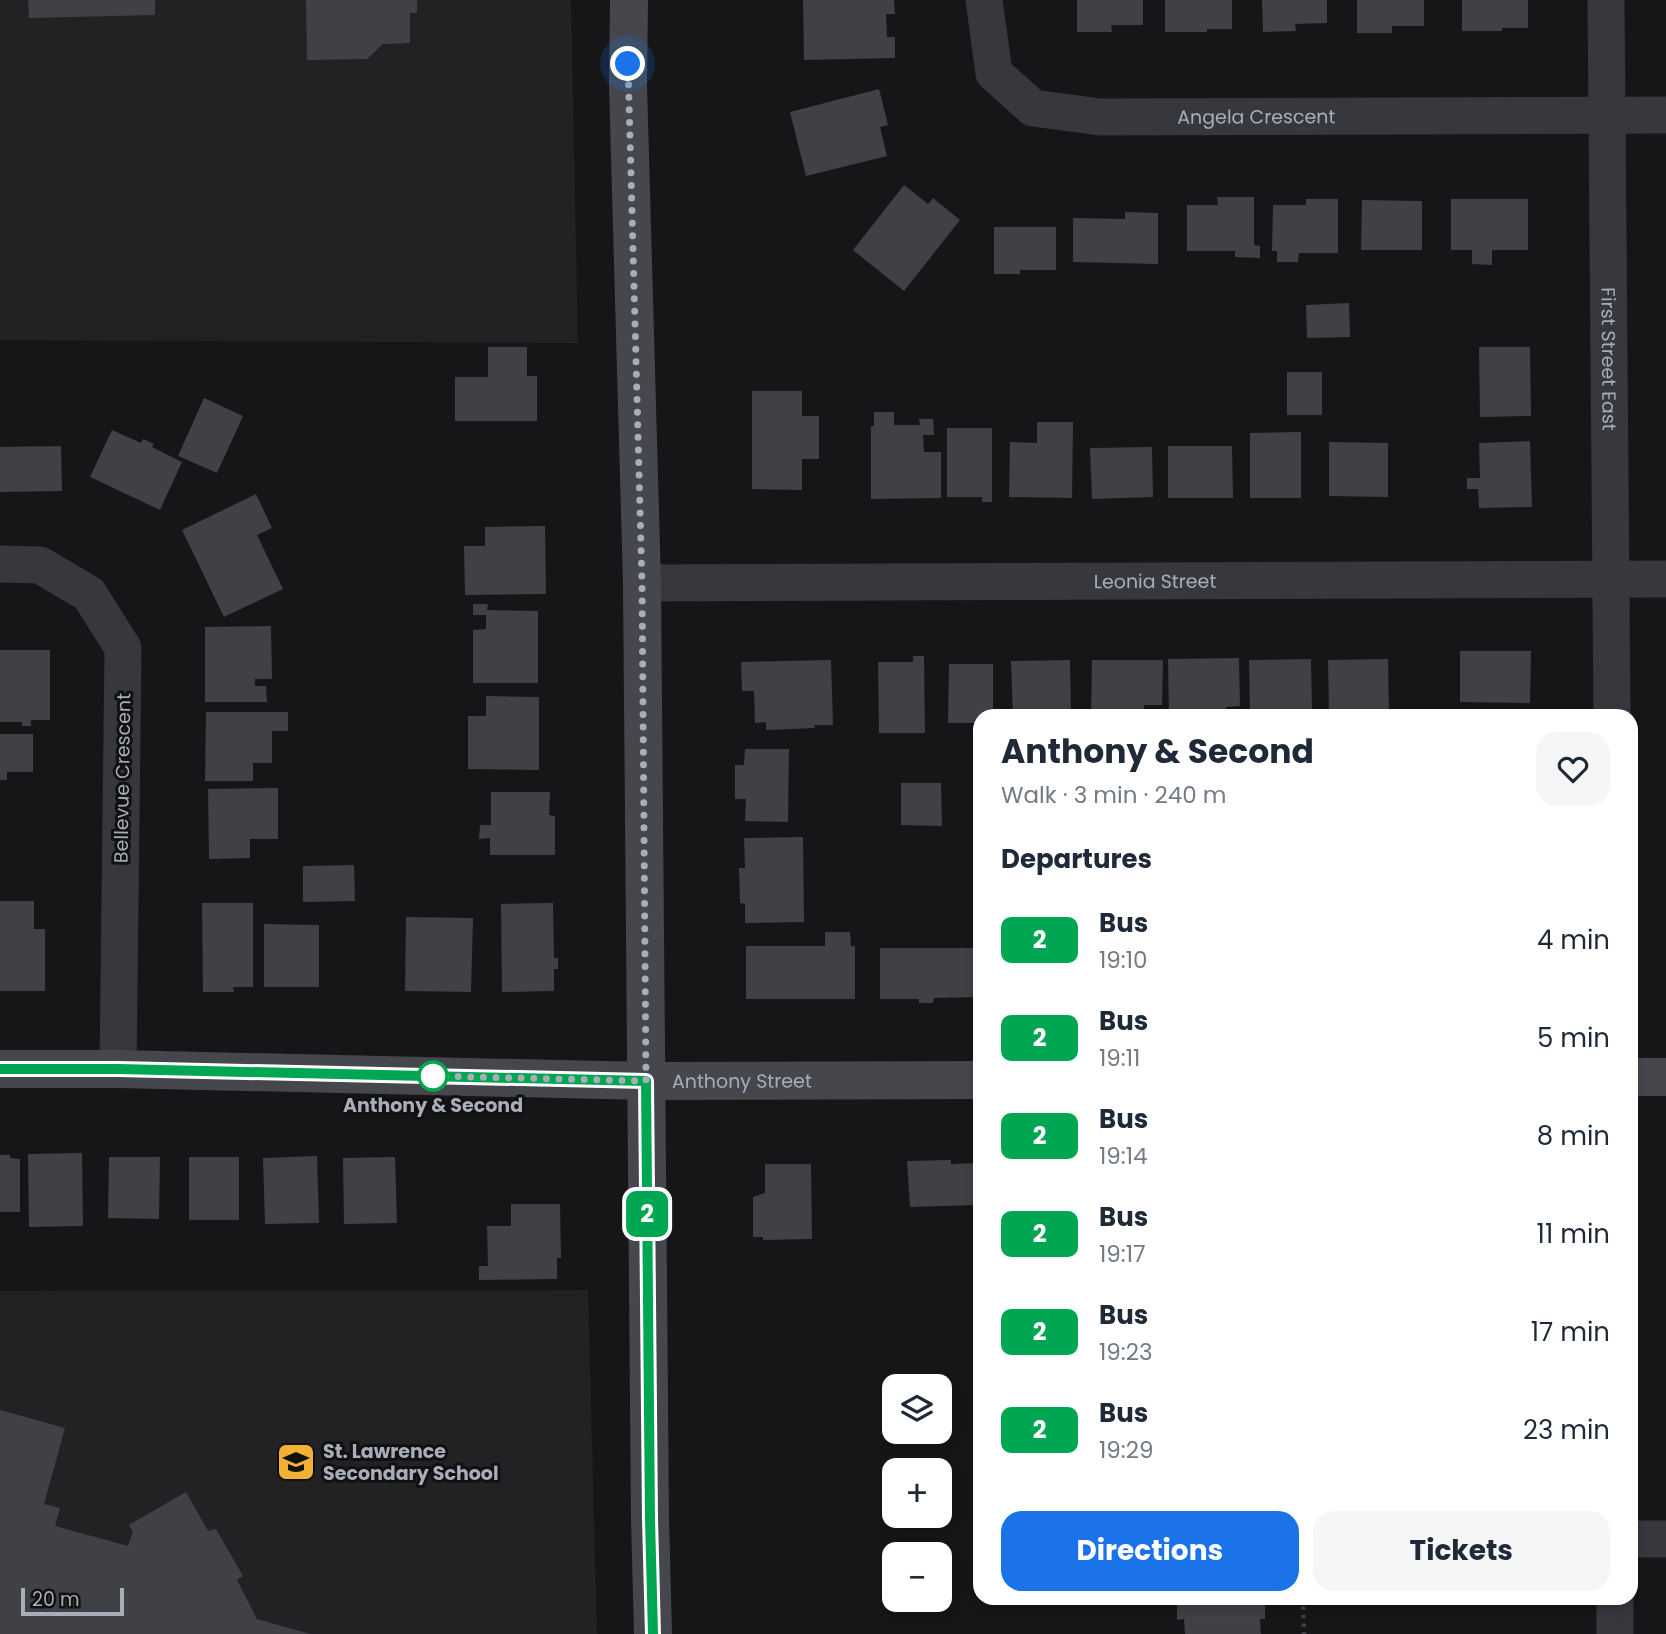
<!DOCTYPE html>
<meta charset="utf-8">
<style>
:root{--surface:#fff;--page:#f6f6f7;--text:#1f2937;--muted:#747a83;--accent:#1a73e8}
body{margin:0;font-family:Poppins,sans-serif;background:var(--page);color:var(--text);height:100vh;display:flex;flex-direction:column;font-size:26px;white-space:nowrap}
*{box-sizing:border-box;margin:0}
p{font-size:23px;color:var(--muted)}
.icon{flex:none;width:38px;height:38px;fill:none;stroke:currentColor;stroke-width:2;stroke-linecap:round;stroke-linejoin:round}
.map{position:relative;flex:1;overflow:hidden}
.panel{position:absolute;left:973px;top:709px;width:665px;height:896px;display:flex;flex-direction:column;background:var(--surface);border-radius:21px;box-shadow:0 4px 10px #0003}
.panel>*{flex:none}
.badge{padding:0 14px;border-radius:10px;font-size:24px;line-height:46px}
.tools{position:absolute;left:882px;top:1374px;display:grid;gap:14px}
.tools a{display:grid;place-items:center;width:70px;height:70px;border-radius:14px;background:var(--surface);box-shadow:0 4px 10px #0003;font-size:35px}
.scale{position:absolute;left:21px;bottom:18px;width:103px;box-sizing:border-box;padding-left:7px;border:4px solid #a8adb8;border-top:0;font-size:19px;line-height:24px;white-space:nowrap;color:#a8adb8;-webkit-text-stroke:5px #111113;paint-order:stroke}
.you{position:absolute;width:35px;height:35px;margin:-18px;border:5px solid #fff;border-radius:50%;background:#1a73e8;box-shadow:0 0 0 10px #1a73e833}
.map>.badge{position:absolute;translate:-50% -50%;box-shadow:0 0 0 4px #fff}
h2{padding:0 28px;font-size:26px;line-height:63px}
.round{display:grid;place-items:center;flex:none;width:74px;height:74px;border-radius:21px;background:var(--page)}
.headline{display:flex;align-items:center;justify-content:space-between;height:119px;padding:0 28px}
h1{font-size:33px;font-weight:700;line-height:52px}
.cta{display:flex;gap:14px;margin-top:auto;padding:14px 28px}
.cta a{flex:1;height:80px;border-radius:21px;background:var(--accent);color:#fff;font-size:28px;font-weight:700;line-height:80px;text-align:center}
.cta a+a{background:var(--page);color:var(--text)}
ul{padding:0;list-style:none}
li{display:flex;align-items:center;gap:21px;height:98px;padding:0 28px}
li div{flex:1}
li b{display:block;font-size:26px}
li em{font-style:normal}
li .badge{min-width:77px;font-weight:700;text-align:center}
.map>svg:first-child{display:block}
.built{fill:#222225}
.building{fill:#404145}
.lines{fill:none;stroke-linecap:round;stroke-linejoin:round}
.path{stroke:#3d3f44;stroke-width:4.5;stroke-dasharray:3.5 5;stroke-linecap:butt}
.street{stroke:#37383d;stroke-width:37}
.secondary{stroke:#45474d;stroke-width:38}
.line-casing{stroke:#fff;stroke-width:16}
.line{stroke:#00a651;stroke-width:10}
.walk{stroke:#a8adb8;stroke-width:7;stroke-dasharray:0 12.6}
.stop-dot{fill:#fff;stroke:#00a651;stroke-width:3.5}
.labels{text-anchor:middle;stroke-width:6;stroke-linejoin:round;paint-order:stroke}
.street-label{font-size:19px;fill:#a8adb8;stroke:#111113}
.stop-label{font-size:19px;font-weight:bold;fill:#a8adb8;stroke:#111113}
.poi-label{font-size:19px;font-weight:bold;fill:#a8adb8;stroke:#111113;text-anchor:start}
</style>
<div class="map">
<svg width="1666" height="1634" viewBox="0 0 1666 1634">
<rect width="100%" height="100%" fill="#161618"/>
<path class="built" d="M0,0H571L578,343L0,340Z
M588,1290L597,1634H0V1291Z"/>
<path class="building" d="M28,0H155V15L29,18Z
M306,0H417V13H410V43L383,44L367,59L307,60Z
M803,0H894L895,14H886L887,37H895V58L804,60Z
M1077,0H1143V25H1111L1112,32H1077Z
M1165,0H1232V29H1207V32H1165Z
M1262,0H1327V23L1295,24L1296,31L1263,32Z
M1357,0H1424V26H1392V33H1357Z
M1462,0H1528V28H1502V31H1462Z
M879,89L888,125L880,127L887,156L806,176L790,112Z
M904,185L928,204L933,198L960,220L904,291L853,250Z
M1217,197H1254V245L1260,246V258L1235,257V251H1187V205H1218Z
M1306,199H1338V253H1299L1298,262H1277V251H1272L1273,205H1306Z
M1451,199H1528V250H1492V265L1472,264V250H1451Z
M1362,200L1422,201V250H1361Z
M1125,212L1158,213V264L1073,262V218L1125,219Z
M994,227H1056V270H1020V274H994Z
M1349,303L1350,337L1307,338L1306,305Z
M488,347H527V376H537V421H455V377H488Z
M1479,347H1530L1531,416L1480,417Z
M1287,372H1322V415H1287Z
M752,391H802V416H819V459H802V490L752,489Z
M204,398L243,416L217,473L178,456Z
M874,412H894V425H920L919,419H933L934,435H923L924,452H941V498L871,499V426H874Z
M1037,422H1073L1072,498L1009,497L1010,442L1037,443Z
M947,428H992V502H982V497H947Z
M112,430L141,443L143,439L154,444L152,447L182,462L160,510L90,477Z
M1301,432V498H1250V433Z
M1530,441L1532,507L1479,508L1478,489H1467V478H1480L1479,443Z
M1329,442L1388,443V497L1329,496Z
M61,446L62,491L0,492V447Z
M1168,446H1232L1233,498H1168Z
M1152,447L1153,497L1092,499L1090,448Z
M256,494L272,528L257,535L283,589L224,617L182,530Z
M545,526L546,594L465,595L464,546H485V527Z
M473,604H488L487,610L538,611V683H473V630L486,629V615H473Z
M271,626L272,679H255V686H266L267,702H205V627Z
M0,650H50V720H31V726H22V722H0Z
M1460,651H1531L1530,703L1460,702Z
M913,656H924L925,733H879L878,662H913Z
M1239,658L1240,706L1226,707V716H1169L1168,659Z
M1311,659L1312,711L1250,713L1249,660Z
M1388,659L1389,712H1329L1328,660Z
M831,660L833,725H814L815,728L766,730V722L755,723L754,691H742L741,662Z
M1070,660L1071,715L1013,716L1011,661Z
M1092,660H1163L1162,705H1144L1143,716H1091Z
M949,664H993V716H980V723H948Z
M486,696L539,697V770L468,769V716H486Z
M1533,711V716H1474V714Z
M206,712H288V731H272V763H253V781H205Z
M0,734H33V772H7V780H0Z
M745,749H789L788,822L745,821L746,799H735V765H744Z
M901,783H941L942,826L901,825Z
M278,788V839H250V858L209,859L208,789Z
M491,792H550L549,815L555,816V855H490V838L479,839L480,825H491Z
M803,837L804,922L745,923V904L740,903L739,868H745L744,838Z
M354,865L355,901L303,902V866Z
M0,901H34V929H45V991H0Z
M202,903H253V987H233L234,992H203Z
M553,903L554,958H558V969H554V991L502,992L501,904Z
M406,917L473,918L471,992L405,991Z
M264,924L319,925V987H264Z
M825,932H850L851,946H855V999H746V946H825Z
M880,948H980V997L934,998L933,1003H919V999H880Z
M82,1153L83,1226L29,1227L28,1154Z
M0,1155H10V1158L20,1159V1212H0Z
M317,1156L319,1223L265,1224L263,1158Z
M109,1157H160L159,1219L108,1218Z
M189,1157H239V1220H189Z
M395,1157L397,1223L344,1224L343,1158Z
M951,1160V1164L980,1163V1205L910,1207L907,1161Z
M765,1164H811L812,1239L763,1240V1237H753V1197L765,1193Z
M511,1204H560L561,1258H557V1279L479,1280V1266H488L487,1226H511Z
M0,1410L65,1428L44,1504L60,1508L55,1526L128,1546L133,1532L129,1525L186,1492L208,1531L216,1529L243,1576L237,1580L257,1619L310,1634H0Z
M1177,1598H1265V1619H1260L1261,1634H1185L1184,1619L1177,1620Z"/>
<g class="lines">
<path class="path" d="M1303,1598L1304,1634"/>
<g class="street">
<path id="s1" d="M984,0L994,73L1033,108L1100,117L1666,115"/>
<path id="s2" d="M1606,0L1612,716"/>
<path d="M0,564L40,565L89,594L123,648L118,1069"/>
<path id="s3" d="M642,583L1666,579"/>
<path d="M1631,1539H1666"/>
<path d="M1615,1634V1598"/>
</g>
<g class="secondary">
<path d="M629,0L628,85L642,583L650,1519L653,1634"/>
<path id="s4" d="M0,1069H118L646,1081L980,1080"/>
<path d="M1631,1077H1666"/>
</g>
</g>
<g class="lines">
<defs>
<path id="line" d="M0,1069H118L646,1081L650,1519L653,1634"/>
</defs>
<use href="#line" class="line-casing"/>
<use href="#line" class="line"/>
<path class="walk" d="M433,1076L646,1081L642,583L628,64"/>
</g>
<defs>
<symbol id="school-square" viewBox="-11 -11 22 22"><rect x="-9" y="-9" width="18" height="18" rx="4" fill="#f2b134" stroke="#111113"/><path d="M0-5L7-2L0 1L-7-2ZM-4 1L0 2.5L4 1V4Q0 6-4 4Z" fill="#111"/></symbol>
</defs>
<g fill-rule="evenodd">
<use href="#school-square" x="274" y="1440" width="44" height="44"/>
</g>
<circle class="stop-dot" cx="433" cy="1076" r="14"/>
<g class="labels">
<g class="street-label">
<text dy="7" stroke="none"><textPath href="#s1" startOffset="350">Angela Crescent</textPath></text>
<text dy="7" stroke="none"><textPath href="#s2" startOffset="359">First Street East</textPath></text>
<text dy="7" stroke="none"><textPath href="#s3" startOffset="513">Leonia Street</textPath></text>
<text transform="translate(122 778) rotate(-89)" y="7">Bellevue Crescent</text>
<text dy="7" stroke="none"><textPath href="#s4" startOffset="742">Anthony Street</textPath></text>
</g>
<g class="stop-label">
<text x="433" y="1112">Anthony &amp; Second</text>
</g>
<g class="poi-label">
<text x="323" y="1458">St. Lawrence<tspan x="323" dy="22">Secondary School</tspan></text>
</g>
</g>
</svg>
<div class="tools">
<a><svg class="icon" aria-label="layers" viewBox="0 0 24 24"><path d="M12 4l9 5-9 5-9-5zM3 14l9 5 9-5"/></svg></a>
<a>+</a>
<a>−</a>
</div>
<div class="scale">20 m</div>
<div class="you" style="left:628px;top:64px"></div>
<b class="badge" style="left:647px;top:1214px;background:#00a651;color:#fff">2</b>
<section class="panel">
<div class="headline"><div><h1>Anthony &amp; Second</h1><p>Walk · 3 min · 240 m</p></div><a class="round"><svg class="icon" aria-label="heart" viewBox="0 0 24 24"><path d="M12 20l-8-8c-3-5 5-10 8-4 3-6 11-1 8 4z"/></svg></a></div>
<h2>Departures</h2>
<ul>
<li><span class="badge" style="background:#00a651;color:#fff">2</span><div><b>Bus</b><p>19:10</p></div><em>4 min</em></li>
<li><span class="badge" style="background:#00a651;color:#fff">2</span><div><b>Bus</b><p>19:11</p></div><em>5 min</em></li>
<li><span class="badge" style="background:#00a651;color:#fff">2</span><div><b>Bus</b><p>19:14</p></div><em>8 min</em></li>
<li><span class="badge" style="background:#00a651;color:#fff">2</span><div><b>Bus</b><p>19:17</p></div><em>11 min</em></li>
<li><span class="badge" style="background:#00a651;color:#fff">2</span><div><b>Bus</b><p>19:23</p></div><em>17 min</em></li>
<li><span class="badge" style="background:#00a651;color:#fff">2</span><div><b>Bus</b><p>19:29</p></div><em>23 min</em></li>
</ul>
<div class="cta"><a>Directions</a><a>Tickets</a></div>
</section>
</div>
